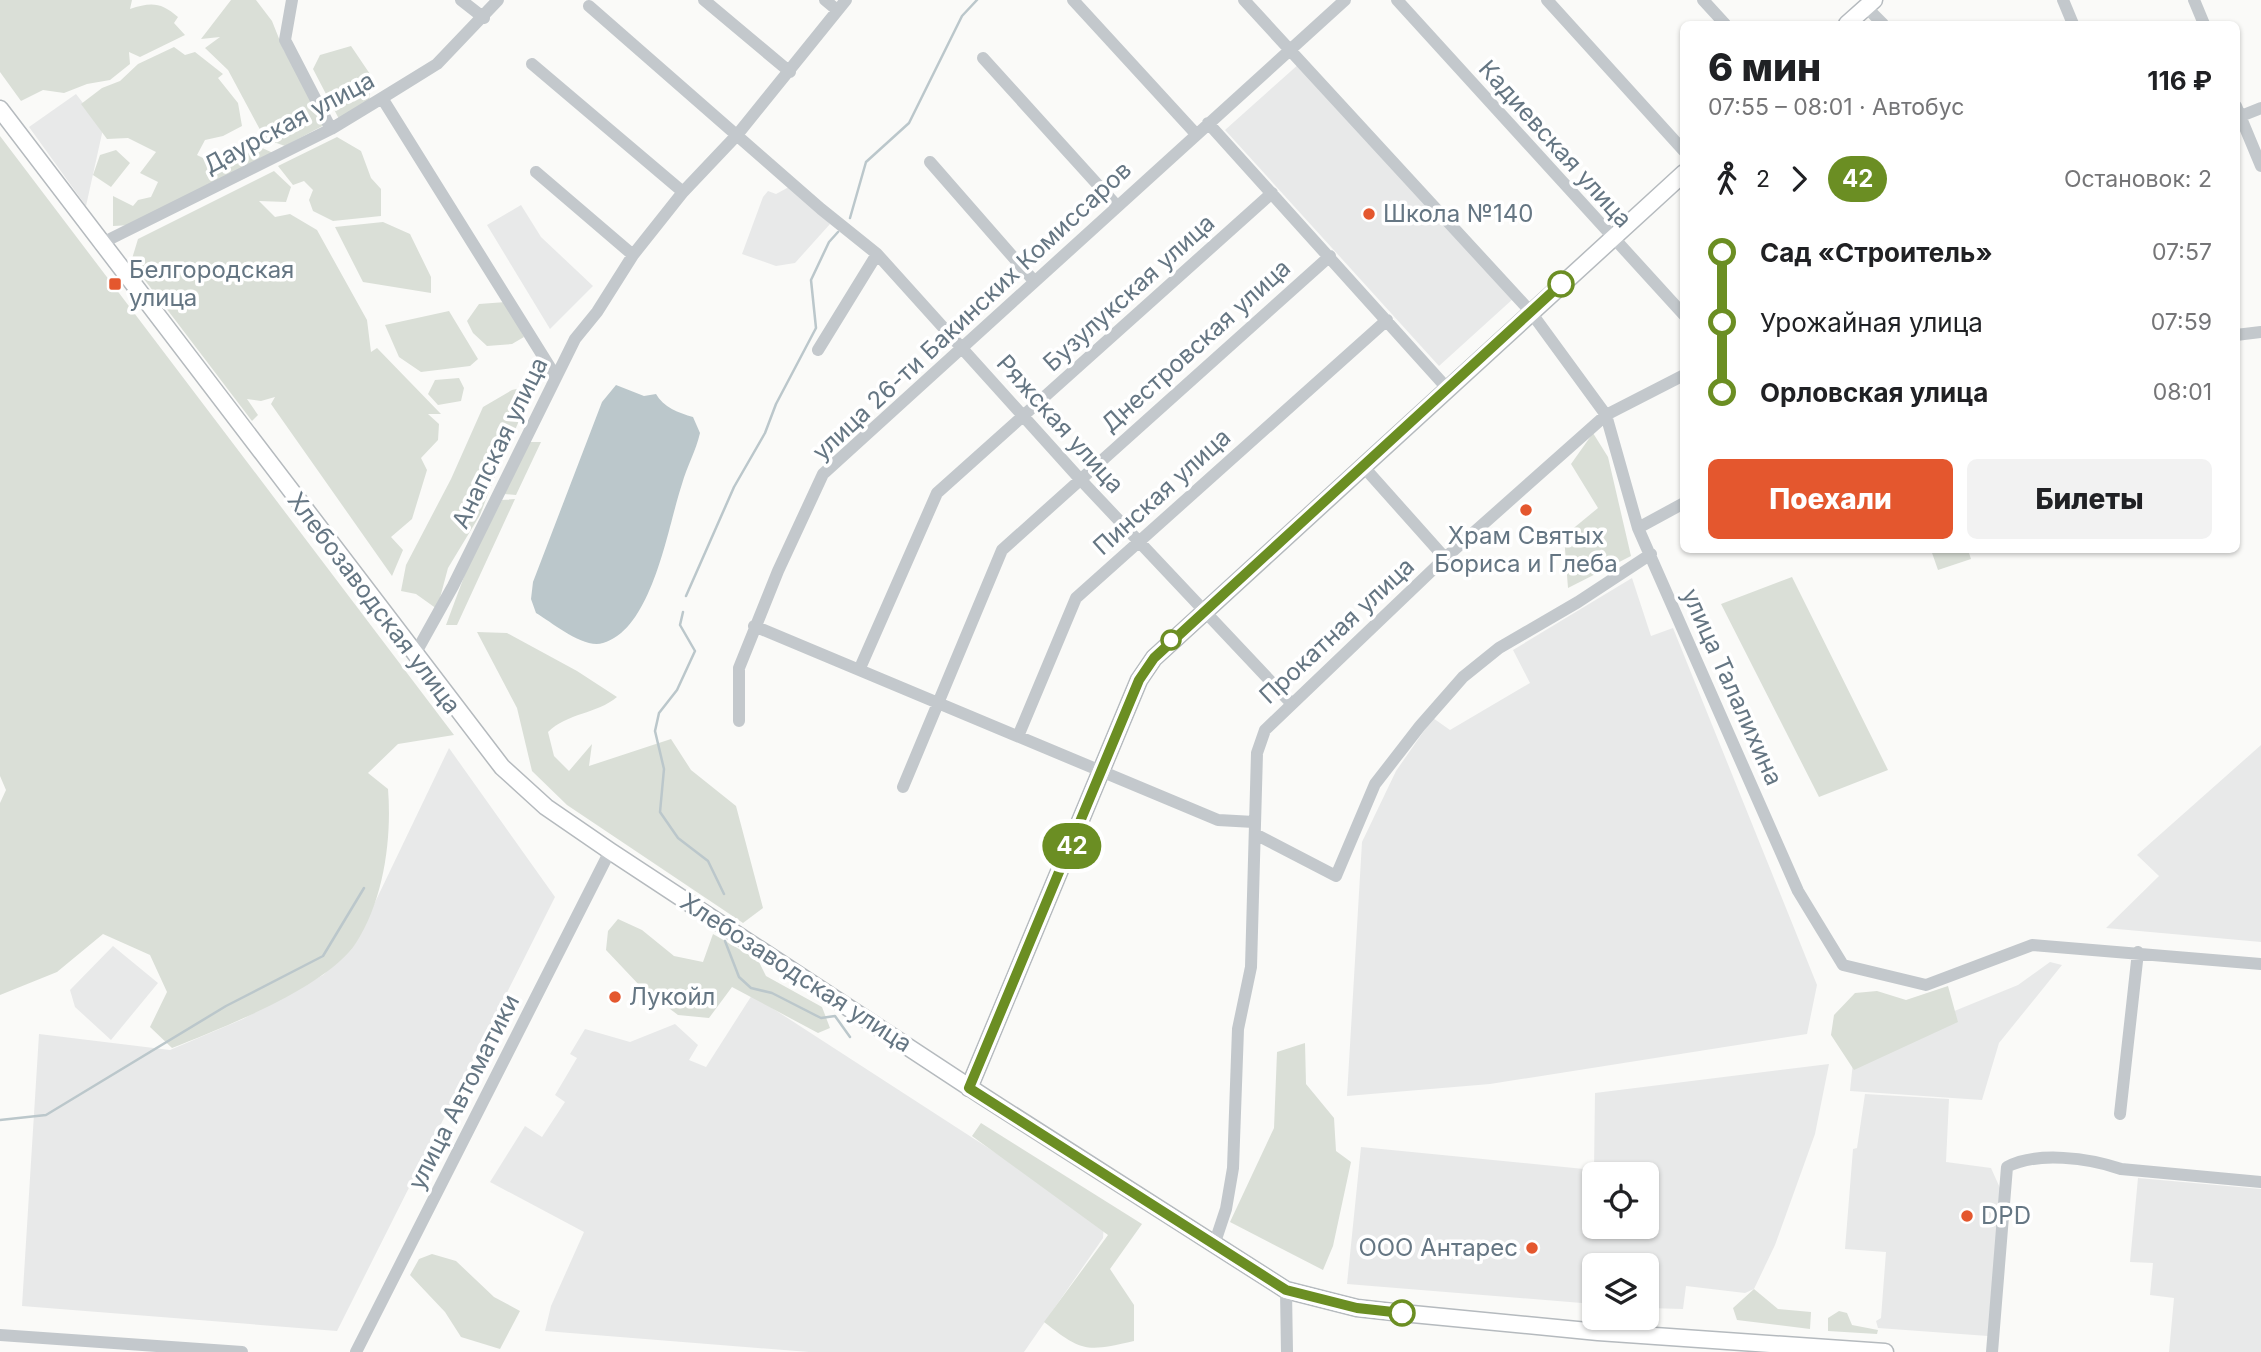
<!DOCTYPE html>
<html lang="ru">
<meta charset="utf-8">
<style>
:root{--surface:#fff;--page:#f2f2f2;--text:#202124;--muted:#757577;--accent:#e4572e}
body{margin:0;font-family:Inter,sans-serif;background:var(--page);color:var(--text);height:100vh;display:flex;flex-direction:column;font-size:26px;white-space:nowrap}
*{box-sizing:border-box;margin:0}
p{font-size:23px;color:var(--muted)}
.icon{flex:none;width:38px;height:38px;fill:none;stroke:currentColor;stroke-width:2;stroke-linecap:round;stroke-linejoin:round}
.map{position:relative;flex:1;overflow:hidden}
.panel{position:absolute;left:1680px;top:21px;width:560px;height:532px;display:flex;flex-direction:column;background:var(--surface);border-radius:10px;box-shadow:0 2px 5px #0004}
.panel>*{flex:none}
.badge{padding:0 14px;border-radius:23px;font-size:24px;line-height:46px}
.fabs{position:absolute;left:1582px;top:1162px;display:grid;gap:14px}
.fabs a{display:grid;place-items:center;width:77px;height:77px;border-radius:10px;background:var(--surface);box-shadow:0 2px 5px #0004;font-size:35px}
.map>.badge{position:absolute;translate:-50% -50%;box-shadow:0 0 0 4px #fff}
.legs{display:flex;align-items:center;gap:10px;height:77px;padding:0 28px;font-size:23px}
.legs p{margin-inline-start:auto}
.overview{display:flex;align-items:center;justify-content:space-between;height:119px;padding:0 28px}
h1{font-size:38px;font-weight:800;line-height:52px}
.primary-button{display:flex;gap:14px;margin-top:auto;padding:14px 28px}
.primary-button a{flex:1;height:80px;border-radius:10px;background:var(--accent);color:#fff;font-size:28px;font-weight:800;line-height:80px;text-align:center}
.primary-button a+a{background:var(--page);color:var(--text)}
ul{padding:0 28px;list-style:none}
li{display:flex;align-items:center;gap:24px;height:70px;font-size:26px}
li i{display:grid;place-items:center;width:10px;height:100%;margin:0 9px;background:currentColor}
li i::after{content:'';width:18px;height:18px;margin:-9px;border:5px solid;border-radius:50%;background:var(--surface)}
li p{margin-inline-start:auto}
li:first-child i{background:linear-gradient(#0000 50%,currentColor 0)}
li:last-child i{background:linear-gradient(currentColor 50%,#0000 0)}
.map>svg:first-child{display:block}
.built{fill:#e8e9e9;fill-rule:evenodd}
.green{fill:#dadfd7}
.water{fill:#bbc7cb}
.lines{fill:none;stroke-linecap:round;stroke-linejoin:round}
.stream{stroke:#bbc7cb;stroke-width:2.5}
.major-casing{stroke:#b5babe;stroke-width:19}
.minor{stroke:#c3c8cc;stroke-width:12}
.major{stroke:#fff;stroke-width:16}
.line-1-casing{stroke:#fff;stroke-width:16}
.line-1{stroke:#6b8e23;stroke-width:10}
.poi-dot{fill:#e4572e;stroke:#fff;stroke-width:2.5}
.stop-1-dot{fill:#fff;stroke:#6b8e23;stroke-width:3.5}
.labels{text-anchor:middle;stroke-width:7;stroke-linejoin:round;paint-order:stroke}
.street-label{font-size:24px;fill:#657683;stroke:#fff}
.poi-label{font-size:24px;fill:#657683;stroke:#fff;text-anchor:start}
</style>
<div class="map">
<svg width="2261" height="1352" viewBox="0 0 2261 1352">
<rect width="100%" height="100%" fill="#fafaf8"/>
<path class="built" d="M1300,63L1514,298L1439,366L1225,130Z
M76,94L103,129L86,206L29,127Z
M789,187L830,224L795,263L776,266L742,254L763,197L768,191L776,194Z
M521,205L541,237L593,286L550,329L487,225Z
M1632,578L1651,636L1673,628L1817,985L1807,1034L1490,1084L1347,1096L1362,842L1396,771L1433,718L1450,730L1530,683L1513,650Z
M2261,745V942L2106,928L2159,876L2137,855Z
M449,748L555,897L337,1331L22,1306L39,1034L170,1050L243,1019L323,975L355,944Z
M113,946L158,983L111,1040L75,1007L70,990Z
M2050,962L2062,965L1999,1043L1982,1100L1850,1091L1854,1052L2018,985Z
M752,995L1104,1223L1103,1238L1024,1352H809L545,1331L551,1306L584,1232L490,1182L525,1126L542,1137L565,1102L555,1095L577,1058L570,1054L585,1029L630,1042L675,1024L698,1045L689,1060L706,1067Z
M1829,1064L1815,1134L1775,1245L1754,1289L1745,1293L1686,1286L1683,1309L1647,1308V1265H1594V1304L1347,1284L1361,1147L1594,1170L1595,1093ZM1594,1174H1647V1227H1594Z
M1865,1094L1949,1099L1946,1162L1991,1168L2000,1188L1988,1336L1878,1328L1876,1321L1881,1318L1886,1252L1845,1249L1853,1149L1857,1148Z
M2138,1178L2261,1189V1352H2169L2174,1298L2150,1295L2153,1263L2130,1262Z"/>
<path class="green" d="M0,0H132L130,9C151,2 161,2 178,17L174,23L185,35L140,57L129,52L130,64L110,80L87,84L64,93L43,90L21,101L0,72Z
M231,0H256L272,21L284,51L330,122L285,146L265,139L228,70L205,48L220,37L201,39Z
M351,46L372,77L369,102L339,119L313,69L320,55Z
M174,47L185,55L195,52L223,74L218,78L238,103L242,126L223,136L205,140L197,155L219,166L258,146L273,153L132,225L113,226V196L133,206L138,200L151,197L158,182L140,173L156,152L128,138L107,139L81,104L102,88L120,81L138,64Z
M0,136L454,735L398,744L368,773L388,789C392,838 384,900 356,943C326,988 222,1028 172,1048L150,1027L167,992L150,955L103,934L57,972L0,995V803L6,790L0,776Z
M337,137L361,151L371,178L381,189V216L333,221L313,211L309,200L313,190L304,181L293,185L278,166Z
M116,150L130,163L111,187L93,175L100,155Z
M274,171L291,187L286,202L259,201L275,217L290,214L317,230L367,320L371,352L377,348L441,414H428L439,424L438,440L421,458L427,470L412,519L391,537L403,550L392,576L271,404L275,397L261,401L247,399L258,415L252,421L131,262L138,239Z
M383,222L410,234L431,277V293L363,282L335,227Z
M506,302L524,337L512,344L487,346L473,333L467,321L479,304Z
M449,311L478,359L470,366L421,372L399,357L385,325Z
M459,378L464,388L461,401L438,405L428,394L435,380Z
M534,385L502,461L492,468L496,473L480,515L448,568L437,609L416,594L401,591L406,565L451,479L483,407L512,390Z
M1593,433L1608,457L1631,556L1568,588L1564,536L1598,508L1571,464Z
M529,442H541L516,495L504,494Z
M515,499L457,625H446L468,566L502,500Z
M1931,550H1968L1971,559L1938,570Z
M1792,577L1888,770L1819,797L1721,604Z
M477,632L507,633L577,671L617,697C597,714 567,713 548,732L554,756L569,771L592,744L589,766L671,739L691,770L736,806L763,908L743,923L567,805L532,771L517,708Z
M618,919L642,930L674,956L703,962L713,934L758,960L766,976L822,1007L830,1028L818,1033L732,987L709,1018L678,1015L641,987L606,950L608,931Z
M1948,986L1958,1022L1854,1070L1831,1035L1834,1015L1855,993L1877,991L1906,1000Z
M1305,1043L1306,1084L1334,1118L1336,1151L1351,1162L1333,1246L1323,1270L1230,1222L1274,1128L1277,1052Z
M981,1123L1142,1224L1110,1269L1134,1305V1341C1086,1352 1082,1352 1044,1322L1108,1235L972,1136Z
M432,1254L456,1261L494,1297L520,1311L500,1349L461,1337L445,1312L410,1275L419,1259Z
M1754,1289L1778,1309L1811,1312L1810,1329L1737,1320L1733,1308Z
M1839,1311L1847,1313L1852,1325L1878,1330L1877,1334L1828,1331V1318Z"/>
<path class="water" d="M616,385L644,396L656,394C663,407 679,413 693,417L700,433C696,451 687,466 682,484C668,525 653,629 603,643C583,649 553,623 536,613L531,599L533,582L602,402Z"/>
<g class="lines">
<path class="stream" d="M850,218L866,162L909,123L962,16L977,0
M686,596L734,487L765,433L776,404L816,328L811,280L829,242L838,232
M683,612L680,625L695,651L677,690L659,713L655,731L664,769L660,812L678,838L708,861L724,894
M725,941L739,977L751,988L772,993L821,1018L835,1016L850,1037
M0,1120L46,1115L226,1006L323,956L364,888"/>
<defs>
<path id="major" d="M1847,24L1874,0
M0,109L502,767L546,807L610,851L981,1095L1286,1290L1357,1308L1402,1313L1598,1332L1885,1352
M969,1088L1139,680L1154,658L1684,173"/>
</defs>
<use href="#major" class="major-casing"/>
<path class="minor" d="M292,0L285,40L331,129
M461,0L484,18
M704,0L790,72
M825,0L837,10
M1073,0L1196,134
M1244,0L1530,311L1606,415L1638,528L1798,891L1843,965L1926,985L2032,945L2261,964
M1397,0L1684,315
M1547,0L1684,151
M1703,0L1725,24
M2063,0L2073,24
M2194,0L2204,24
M589,6L821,209L877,254
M1866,7L1883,24
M983,58L1117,206
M532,64L683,192
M382,98L556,377
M2236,106L2261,166
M2236,118L2261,108
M1208,123L1446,387
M930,162L1034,281
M536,172L633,255
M100,244L331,129L382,98L437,64L498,0
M2236,335L2261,332
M818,350L877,254L1079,478L1291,703
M1362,465L1445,558
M1638,528L1684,503
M754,626L1218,820L1254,822
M414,656L453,586L575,339L597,312L633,255L683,192L737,135L846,0
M860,668L937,493L1272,193
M739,721V668L778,571L823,474L1345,0
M1019,734L1076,598L1387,320
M903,787L1002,550L1330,256
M1255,834L1336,876L1375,784L1420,726L1463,677L1499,648L1578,602L1651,554
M2120,1114L2138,952
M1214,1245L1226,1209L1233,1168L1238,1029L1251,967L1257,753L1265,730L1445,558L1606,415L1684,375
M1286,1290L1287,1352
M0,1335L242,1352
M356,1352L610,851
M1992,1352L2007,1167C2037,1151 2089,1158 2121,1169L2261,1182"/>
<use href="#major" class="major"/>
</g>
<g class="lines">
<defs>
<path id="line-1" d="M1402,1313L1357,1308L1286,1290L969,1088L1139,680L1154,658L1561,284"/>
</defs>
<use href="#line-1" class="line-1-casing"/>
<use href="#line-1" class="line-1"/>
</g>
<g class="poi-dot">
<circle cx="1369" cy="214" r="7"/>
<rect x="108" y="277" width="14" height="14" rx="3.5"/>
<circle cx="1526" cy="510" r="7"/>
<circle cx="615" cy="997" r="7"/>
<circle cx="1967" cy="1216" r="7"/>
<circle cx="1532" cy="1248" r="7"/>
</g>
<g class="stop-1-dot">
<circle cx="1561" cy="284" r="12"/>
<circle cx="1171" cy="640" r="9"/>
<circle cx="1402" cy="1313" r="12"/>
</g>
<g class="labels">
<g class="street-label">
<text transform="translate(289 123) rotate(-28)" y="8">Даурская улица</text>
<text transform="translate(1555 144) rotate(48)" y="8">Кадиевская улица</text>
<text transform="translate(1129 293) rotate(-42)" y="8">Бузулукская улица</text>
<text transform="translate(972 311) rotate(-43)" y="8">улица 26-ти Бакинских Комиссаров</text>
<text transform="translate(1196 346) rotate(-42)" y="8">Днестровская улица</text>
<text transform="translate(1060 424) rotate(48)" y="8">Ряжская улица</text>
<text transform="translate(500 443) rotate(-64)" y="8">Анапская улица</text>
<text transform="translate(1162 492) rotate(-42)" y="8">Пинская улица</text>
<text transform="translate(374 603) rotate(53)" y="8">Хлебозаводская улица</text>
<text transform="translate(1337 631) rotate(-43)" y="8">Прокатная улица</text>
<text transform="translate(1732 687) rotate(66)" y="8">улица Талалихина</text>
<text transform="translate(796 973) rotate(33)" y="8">Хлебозаводская улица</text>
<text transform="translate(464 1092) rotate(-63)" y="8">улица Автоматики</text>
</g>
<g class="poi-label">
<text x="1383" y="222">Школа №140</text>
<text x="129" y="278">Белгородская<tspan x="129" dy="28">улица</tspan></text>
<text x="1526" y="544" text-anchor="middle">Храм Святых<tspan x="1526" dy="28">Бориса и Глеба</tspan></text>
<text x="629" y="1005">Лукойл</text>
<text x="1981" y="1224">DPD</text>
<text x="1518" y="1256" text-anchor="end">ООО Антарес</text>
</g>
</g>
</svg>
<div class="fabs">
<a><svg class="icon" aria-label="locate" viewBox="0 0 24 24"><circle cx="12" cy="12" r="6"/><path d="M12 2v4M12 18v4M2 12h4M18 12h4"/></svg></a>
<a><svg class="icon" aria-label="layers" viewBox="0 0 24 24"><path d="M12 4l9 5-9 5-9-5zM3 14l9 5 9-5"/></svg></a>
</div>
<b class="badge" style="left:1072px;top:846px;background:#6b8e23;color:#fff">42</b>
<section class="panel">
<div class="overview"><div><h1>6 мин</h1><p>07:55 – 08:01 · Автобус</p></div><b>116 ₽</b></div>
<div class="legs"><svg class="icon" aria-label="walk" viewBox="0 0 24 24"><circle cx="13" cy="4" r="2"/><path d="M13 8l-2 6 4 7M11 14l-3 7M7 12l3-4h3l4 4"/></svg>2<svg class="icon" aria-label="forward" viewBox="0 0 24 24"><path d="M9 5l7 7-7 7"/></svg><b class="badge" style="background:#6b8e23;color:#fff">42</b><p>Остановок: 2</p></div>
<ul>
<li><i style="color:#6b8e23"></i><b>Сад «Строитель»</b><p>07:57</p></li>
<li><i style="color:#6b8e23"></i><span>Урожайная улица</span><p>07:59</p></li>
<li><i style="color:#6b8e23"></i><b>Орловская улица</b><p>08:01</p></li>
</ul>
<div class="primary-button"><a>Поехали</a><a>Билеты</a></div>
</section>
</div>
